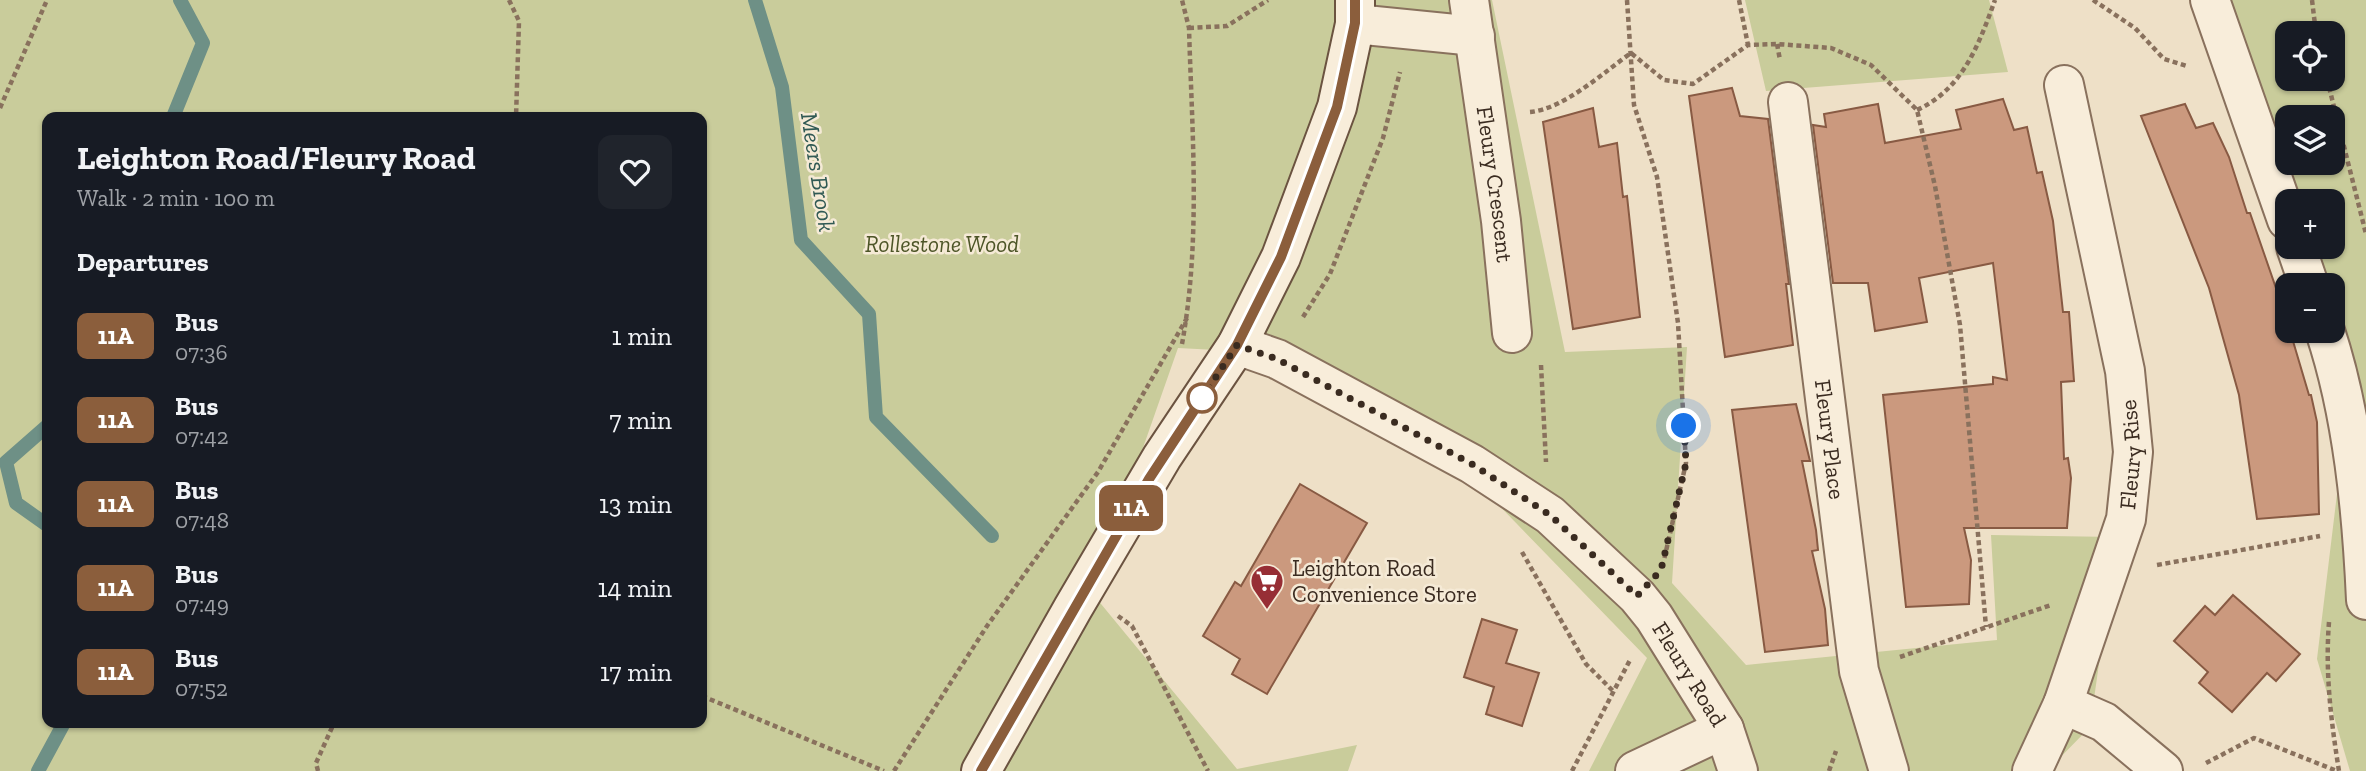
<!DOCTYPE html>
<meta charset="utf-8">
<style>
:root{--surface:#171b24;--page:#20242c;--text:#f1f3f6;--muted:#9ea1a6}
body{margin:0;font-family:"Zilla Slab",serif;background:var(--page);color:var(--text);height:100vh;display:flex;flex-direction:column;font-size:26px;white-space:nowrap}
*{box-sizing:border-box;margin:0}
p{font-size:23px;color:var(--muted)}
.icon{flex:none;width:38px;height:38px;fill:none;stroke:currentColor;stroke-width:2;stroke-linecap:round;stroke-linejoin:round}
.map{position:relative;flex:1;overflow:hidden}
.sheet{position:absolute;left:42px;top:112px;width:665px;height:616px;display:flex;flex-direction:column;background:var(--surface);border-radius:14px;box-shadow:0 2px 5px #0004}
.sheet>*{flex:none}
.badge{padding:0 14px;border-radius:10px;font-size:24px;line-height:46px}
.tools{position:absolute;left:2275px;top:21px;display:grid;gap:14px}
.tools a{display:grid;place-items:center;width:70px;height:70px;border-radius:14px;background:var(--surface);box-shadow:0 2px 5px #0004;font-size:35px}
.you{position:absolute;width:35px;height:35px;margin:-18px;border:5px solid #fff;border-radius:50%;background:#1a73e8;box-shadow:0 0 0 10px #1a73e833}
.map>.badge{position:absolute;translate:-50% -50%;box-shadow:0 0 0 4px #fff}
h2{padding:0 35px;font-size:26px;line-height:63px}
.round{display:grid;place-items:center;flex:none;width:74px;height:74px;border-radius:14px;background:var(--page)}
.overview{display:flex;align-items:center;justify-content:space-between;height:119px;padding:0 35px}
h1{font-size:33px;font-weight:800;line-height:52px}
ul{padding:0;list-style:none}
li{display:flex;align-items:center;gap:21px;height:84px;padding:0 35px}
li div{flex:1}
li b{display:block;font-size:26px}
li em{font-style:normal}
li .badge{min-width:77px;font-weight:700;text-align:center}
.map>svg:first-child{display:block}
.green{fill:#c9cc9b;fill-rule:evenodd}
.lines{fill:none;stroke-linecap:round;stroke-linejoin:round}
.stream{stroke:#6e9086;stroke-width:14}
.building{fill:#cb997e;stroke:#885a43;stroke-width:2}
.street-casing{stroke:#89715d;stroke-width:42}
.secondary-casing{stroke:#6b5340;stroke-width:42}
.path{stroke:#89715d;stroke-width:4.5;stroke-dasharray:5 3.5;stroke-linecap:butt}
.street{stroke:#f8edda;stroke-width:38}
.secondary{stroke:#f8edda;stroke-width:38}
.line-casing{stroke:#fff;stroke-width:16}
.line{stroke:#8b5e3c;stroke-width:10}
.walk{stroke:#3a2b20;stroke-width:7;stroke-dasharray:0 12.6}
.stop-dot{fill:#fff;stroke:#8b5e3c;stroke-width:3.5}
.labels{text-anchor:middle;stroke-width:5;stroke-linejoin:round;paint-order:stroke}
.street-label{font-size:23px;fill:#3a2b20;stroke:#f5ead6}
.park-label{font-size:23px;font-style:italic;fill:#4d5527;stroke:#f5ead6}
.poi-label{font-size:23px;fill:#3a2b20;stroke:#f5ead6;text-anchor:start}
.water-label{font-size:24px;font-style:italic;fill:#305954;stroke:#f5ead6}
</style>
<div class="map">
<svg width="2366" height="771" viewBox="0 0 2366 771">
<rect width="100%" height="100%" fill="#eee0c7"/>
<path class="green" d="M0,0H1492L1565,352L1687,347L1672,583L1746,665L1997,640L1991,535L2117,537L2090,727L2047,771H1589L1647,658L1484,490L1255,352L1178,348L1092,593L1237,769L1357,745L1348,771H0ZM47,117H702V723H47Z
M1745,0H1989L2008,72L1766,91Z
M2223,0H2366V771H2350L2317,659L2349,395L2333,331V285H2314L2302,247H2333V201H2287ZM2287,33H2333V79H2287ZM2287,117H2333V163H2287Z"/>
<g class="lines">
<path class="stream" d="M755,0L782,87L801,240L869,314L876,417L992,536
M173,117L203,43L180,0
M47,426L6,462L16,503L47,525
M38,771L64,723"/>
</g>
<path class="building" d="M1732,88L1740,116L1768,119L1789,284H1786L1793,345L1725,357L1689,96Z
M2003,99L2014,130L2027,127L2037,173L2042,172L2053,221L2063,312H2069L2074,381L2061,382L2064,459L2068,458L2071,478L2067,528H1964L1971,560L1969,604L1906,607L1883,395L1993,384V377L2007,380L1993,263L1919,278L1927,322L1875,331L1868,283H1833L1813,125L1826,127L1824,114L1878,104L1885,143L1961,129L1956,110Z
M2185,104L2196,128L2213,123L2229,157L2247,213H2250L2287,320V331H2290L2309,395H2311L2317,422L2319,514L2257,519L2239,395L2209,288L2141,116Z
M1593,108L1599,147L1617,143L1623,197L1627,196L1640,317L1573,329L1543,122Z
M1796,404L1810,461H1802L1816,530L1818,550L1812,551L1825,609L1828,645L1765,652L1732,410Z
M1300,484L1367,523L1267,694L1232,674L1240,659L1203,636L1235,582L1241,586Z
M2233,595L2300,654L2276,681L2267,673L2232,712L2199,683L2208,672L2174,641L2205,606L2215,615Z
M1482,619L1517,630L1506,663L1539,673L1522,726L1486,714L1494,687L1464,677Z"/>
<g class="lines">
<defs>
<g id="street">
<path id="s1" d="M1469,0L1501,221L1512,333"/>
<path d="M2210,0L2287,220"/>
<path d="M1355,24L1475,36"/>
<path id="s2" d="M1788,102L1859,671L1889,771"/>
<path d="M2296,247L2309,285"/>
<path d="M2325,331C2353,415 2362,512 2366,600"/>
<path id="s3" d="M1237,345L1277,359L1472,464L1550,515L1637,596L1654,617L1724,729L1738,771"/>
<path d="M2063,704L2104,722L2163,771"/>
<path d="M1635,771L1724,729"/>
<path id="s4" d="M2032,771L2063,704L2126,519L2133,452L2125,371L2064,85"/>
</g>
<path id="secondary" d="M981,771L1073,608L1162,457L1237,345L1281,257L1337,107L1355,24V0"/>
</defs>
<use href="#street" class="street-casing"/>
<use href="#secondary" class="secondary-casing"/>
<path class="path" d="M509,0L519,21L516,117
M1627,0L1634,105L1657,177L1678,323L1686,463L1664,560
M1739,0L1748,45
M2093,0L2135,28L2164,59L2187,66
M2312,0L2316,33
M1189,28L1227,26L1268,0
M1777,44L1780,60
M2327,79L2366,234
M0,108L47,0
M1917,110C1963,89 1979,44 1995,0
M1530,112C1564,109 1604,72 1631,53L1664,80L1693,84L1748,45L1777,44L1831,48L1871,65L1917,110L1935,186L1960,325L1986,627
M1303,317L1330,274L1383,138L1400,72
M1182,344C1201,240 1192,133 1189,28L1182,0
M1541,365L1546,462
M1522,552L1586,664L1613,691
M2157,565L2320,536
M1118,616L1132,626L1208,771
M2329,622C2325,673 2331,721 2339,771
M1900,657L2051,605
M702,696L884,771
M2206,763L2254,738L2337,771
M318,771L316,763L334,723
M894,771L987,626L1098,472L1187,318
M1572,771L1630,660
M1829,771L1836,751"/>
<use href="#street" class="street"/>
<use href="#secondary" class="secondary"/>
</g>
<g class="lines">
<defs>
<path id="line" d="M981,771L1149,479L1237,345L1281,257L1337,107L1355,23V0"/>
</defs>
<use href="#line" class="line-casing"/>
<use href="#line" class="line"/>
<path class="walk" d="M1202,398L1237,345L1277,359L1472,464L1550,515L1637,596L1661,570L1686,463L1684,426"/>
</g>
<defs>
<symbol id="supermarket-pin" viewBox="-11 -11 22 30"><path d="M0 17L-7.5 6A9.5 9.5 0 1 1 7.5 6Z" fill="#972e35" stroke="#f5ead6"/><path d="M-6-5.5h2.5l.6 2H6L4.5 2H-2.5L-4.4-4H-6ZM-1.5 3.2a1.3 1.3 0 1 0 .1 0ZM3 3.2a1.3 1.3 0 1 0 .1 0Z" fill="#fff"/></symbol>
</defs>
<g fill-rule="evenodd">
<use href="#supermarket-pin" x="1248" y="562" width="38" height="52"/>
</g>
<circle class="stop-dot" cx="1202" cy="398" r="14"/>
<g class="labels">
<g class="street-label">
<text dy="8" stroke="none"><textPath href="#s1" startOffset="186">Fleury Crescent</textPath></text>
<text dy="8" stroke="none"><textPath href="#s2" startOffset="340">Fleury Place</textPath></text>
<text dy="8" stroke="none"><textPath href="#s4" startOffset="334">Fleury Rise</textPath></text>
<text dy="8" stroke="none"><textPath href="#s3" startOffset="570">Fleury Road</textPath></text>
</g>
<g class="park-label">
<text x="942" y="252">Rollestone Wood</text>
</g>
<g class="poi-label">
<text x="1292" y="576">Leighton Road<tspan x="1292" dy="26">Convenience Store</tspan></text>
</g>
<g class="water-label">
<text transform="translate(818 172) rotate(81)" y="8">Meers Brook</text>
</g>
</g>
</svg>
<div class="tools">
<a><svg class="icon" aria-label="locate" viewBox="0 0 24 24"><circle cx="12" cy="12" r="6"/><path d="M12 2v4M12 18v4M2 12h4M18 12h4"/></svg></a>
<a><svg class="icon" aria-label="layers" viewBox="0 0 24 24"><path d="M12 4l9 5-9 5-9-5zM3 14l9 5 9-5"/></svg></a>
<a>+</a>
<a>−</a>
</div>
<div class="you" style="left:1684px;top:426px"></div>
<b class="badge" style="left:1131px;top:508px;background:#8b5e3c;color:#fff">11A</b>
<section class="sheet">
<div class="overview"><div><h1>Leighton Road/Fleury Road</h1><p>Walk · 2 min · 100 m</p></div><a class="round"><svg class="icon" aria-label="heart" viewBox="0 0 24 24"><path d="M12 20l-8-8c-3-5 5-10 8-4 3-6 11-1 8 4z"/></svg></a></div>
<h2>Departures</h2>
<ul>
<li><span class="badge" style="background:#8b5e3c;color:#fff">11A</span><div><b>Bus</b><p>07:36</p></div><em>1 min</em></li>
<li><span class="badge" style="background:#8b5e3c;color:#fff">11A</span><div><b>Bus</b><p>07:42</p></div><em>7 min</em></li>
<li><span class="badge" style="background:#8b5e3c;color:#fff">11A</span><div><b>Bus</b><p>07:48</p></div><em>13 min</em></li>
<li><span class="badge" style="background:#8b5e3c;color:#fff">11A</span><div><b>Bus</b><p>07:49</p></div><em>14 min</em></li>
<li><span class="badge" style="background:#8b5e3c;color:#fff">11A</span><div><b>Bus</b><p>07:52</p></div><em>17 min</em></li>
</ul>
</section>
</div>
